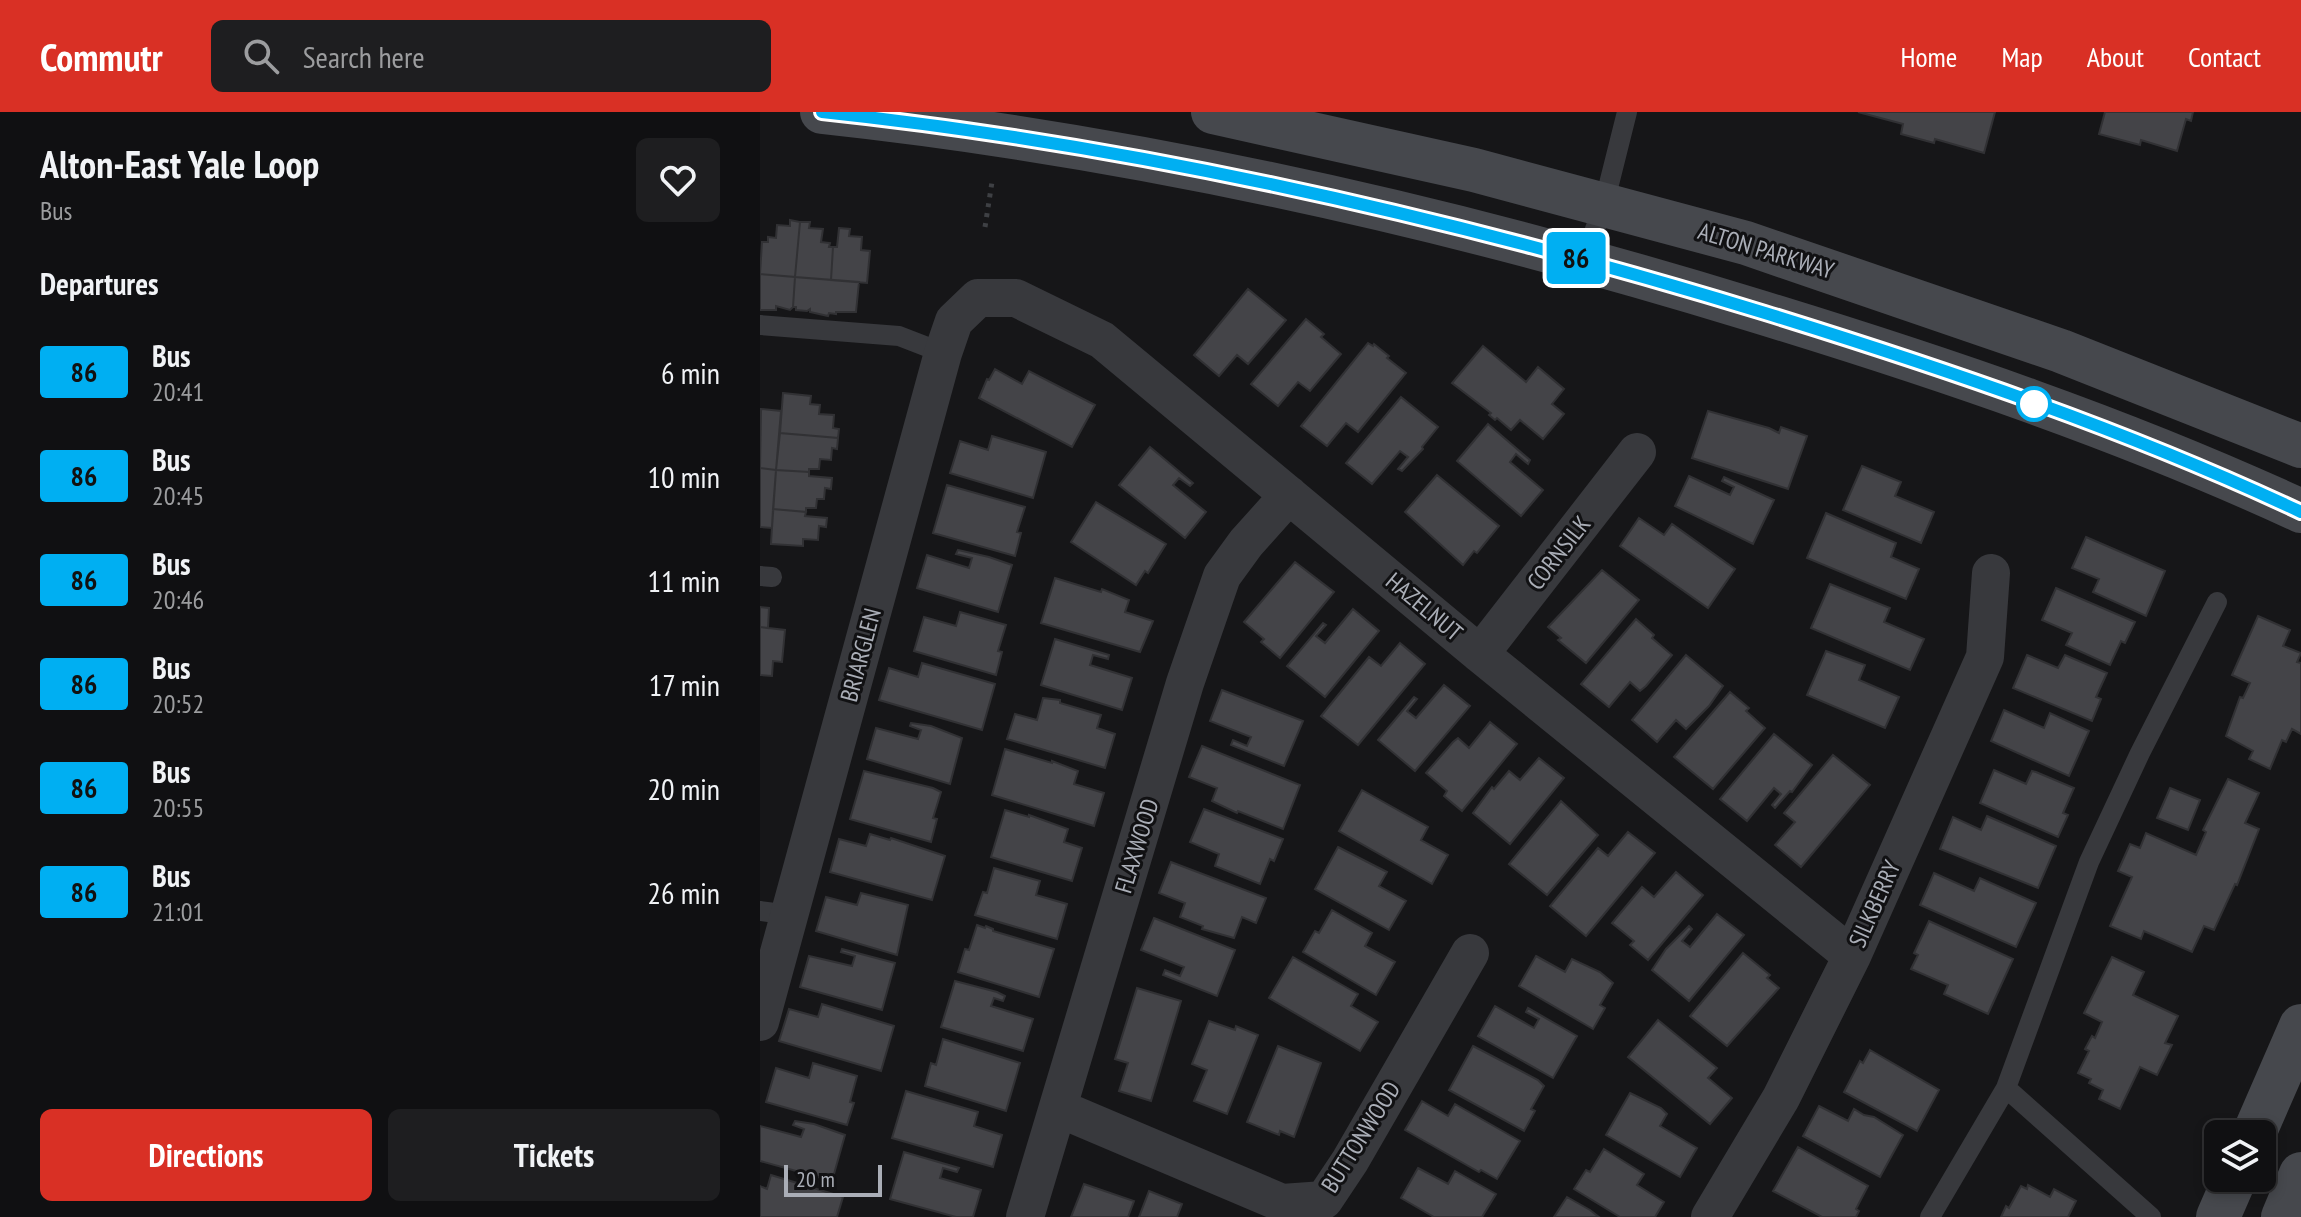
<!DOCTYPE html>
<style>
:root{--surface:#101012;--page:#1e1e20;--text:#f1f3f6;--muted:#9c9d9f;--line:#303032;--accent:#d93025}
body{margin:0;font-family:"PT Sans Narrow",sans-serif;background:var(--page);color:var(--text);height:100vh;display:flex;flex-direction:column;font-size:30px;white-space:nowrap}
*{box-sizing:border-box;margin:0}
p{font-size:26px;color:var(--muted)}
.icon{flex:none;width:44px;height:44px;fill:none;stroke:currentColor;stroke-width:2;stroke-linecap:round;stroke-linejoin:round}
.map{position:relative;flex:1;overflow:hidden}
.drawer{display:flex;flex-direction:column;background:var(--surface);width:760px}
.drawer>*{flex:none}
.badge{padding:0 16px;border-radius:6px;font-size:28px;line-height:52px}
.tools{position:absolute;left:1444px;top:1008px;display:grid;gap:16px}
.tools a{display:grid;place-items:center;width:72px;height:72px;border-radius:12px;background:var(--surface);box-shadow:0 4px 12px #0003,0 0 0 2px var(--line);font-size:40px}
.scale{position:absolute;left:24px;bottom:20px;width:98px;box-sizing:border-box;padding-left:8px;border:4px solid #aaaeb7;border-top:0;font-size:22px;line-height:28px;white-space:nowrap;color:#aaaeb7;-webkit-text-stroke:6px #111113;paint-order:stroke}
.map>.badge{position:absolute;translate:-50% -50%;box-shadow:0 0 0 4px #fff}
h2{padding:0 40px;font-size:30px;line-height:72px}
.round{display:grid;place-items:center;flex:none;width:84px;height:84px;border-radius:12px;background:var(--page)}
.summary{display:flex;align-items:center;justify-content:space-between;height:136px;padding:0 40px}
h1{font-size:38px;font-weight:700;line-height:60px}
.primary-button{display:flex;gap:16px;margin-top:auto;padding:16px 40px}
.primary-button a{flex:1;height:92px;border-radius:12px;background:var(--accent);color:#fff;font-size:32px;font-weight:700;line-height:92px;text-align:center}
.primary-button a+a{background:var(--page);color:var(--text)}
ul{padding:0;list-style:none}
li{display:flex;align-items:center;gap:24px;height:104px;padding:0 40px}
li div{flex:1}
li b{display:block;font-size:30px}
li em{font-style:normal}
li .badge{min-width:88px;font-weight:700;text-align:center}
header{display:flex;align-items:center;gap:48px;box-sizing:border-box;height:112px;padding:0 40px;background:var(--accent);color:#fff}
header strong{font-size:38px}
nav{display:flex;gap:44px;margin-inline-start:auto;font-size:28px}
.search{width:560px;height:72px;background:var(--page);display:flex;align-items:center;gap:20px;box-sizing:border-box;padding:0 28px;border-radius:12px;color:var(--muted);font-size:30px}
main{display:flex;flex:1;min-height:0}
.map>svg:first-child{display:block}
.building{fill:#444448;stroke:#313134;stroke-width:2}
.lines{fill:none;stroke-linecap:round;stroke-linejoin:round}
.path{stroke:#3e4044;stroke-width:5;stroke-dasharray:4 6;stroke-linecap:butt}
.service{stroke:#38393d;stroke-width:20}
.minor{stroke:#38393d;stroke-width:38}
.secondary{stroke:#46484d;stroke-width:44}
.line-casing{stroke:#fff;stroke-width:18}
.line{stroke:#00aff2;stroke-width:12}
.stop-dot{fill:#fff;stroke:#00aff2;stroke-width:4}
.labels{text-anchor:middle;stroke-width:6;stroke-linejoin:round;paint-order:stroke}
.street-label{font-size:24px;fill:#aaaeb7;stroke:#111113}
</style>
<header>
<strong>Commutr</strong>
<div class="search"><svg class="icon" aria-label="search" viewBox="0 0 24 24"><circle cx="10" cy="10" r="6"/><path d="M15 15l6 6"/></svg>Search here</div>
<nav><a>Home</a><a>Map</a><a>About</a><a>Contact</a></nav>
</header>
<main>
<section class="drawer">
<div class="summary"><div><h1>Alton-East Yale Loop</h1><p>Bus</p></div><a class="round"><svg class="icon" aria-label="heart" viewBox="0 0 24 24"><path d="M12 20l-8-8c-3-5 5-10 8-4 3-6 11-1 8 4z"/></svg></a></div>
<h2>Departures</h2>
<ul>
<li><span class="badge" style="background:#00aff2;color:#111">86</span><div><b>Bus</b><p>20:41</p></div><em>6 min</em></li>
<li><span class="badge" style="background:#00aff2;color:#111">86</span><div><b>Bus</b><p>20:45</p></div><em>10 min</em></li>
<li><span class="badge" style="background:#00aff2;color:#111">86</span><div><b>Bus</b><p>20:46</p></div><em>11 min</em></li>
<li><span class="badge" style="background:#00aff2;color:#111">86</span><div><b>Bus</b><p>20:52</p></div><em>17 min</em></li>
<li><span class="badge" style="background:#00aff2;color:#111">86</span><div><b>Bus</b><p>20:55</p></div><em>20 min</em></li>
<li><span class="badge" style="background:#00aff2;color:#111">86</span><div><b>Bus</b><p>21:01</p></div><em>26 min</em></li>
</ul>
<div class="primary-button"><a>Directions</a><a>Tickets</a></div>
</section>
<div class="map">
<svg width="1541" height="1105" viewBox="0 0 1541 1105">
<rect width="100%" height="100%" fill="#161618"/>
<path class="building" d="M1098,0H1235L1224,41L1175,27L1174,31L1141,22L1143,12Z
M1345,0H1433L1431,9L1426,7L1417,39L1381,28L1380,33L1339,22Z
M30,108L40,110L35,165L0,162L2,130H8V125L16,126L17,113L30,114Z
M40,110H50L49,116L63,117L61,130L70,131L69,135H73L71,168L35,165Z
M79,116L90,117L89,124L102,125L101,138L110,139L107,171L71,168L73,135H77Z
M0,162L35,165L33,195L30,198L16,194V198H0Z
M35,165L99,170L96,200H76V202L69,201L68,204L50,200V197L47,199L36,198V195H33Z
M488,177L526,208L488,252L477,243L459,264L434,243Z
M546,207L564,222L561,225L581,242L550,279L538,270L518,294L491,272Z
M608,231L613,234L614,232L629,244L627,246L646,261L598,320L586,311L567,334L541,314Z
M723,234L766,270L778,255L804,277L792,292L804,302L783,327L760,308L751,318L737,306L735,308L729,303L731,301L692,271Z
M235,257L262,272L269,259L335,293L312,335L219,286L227,267L229,268Z
M23,281L51,284L50,292L60,293L59,302L74,303L73,316L79,317L78,326L20,321Z
M641,285L678,315L662,335L663,337L642,359L638,357L648,345L640,339L612,372L586,351Z
M1,297L21,299L16,358L0,356Z
M948,299L1009,316L1019,321L1021,315L1047,324L1028,377L932,346Z
M728,312L770,348L768,352L756,342L750,350L783,378L761,404L697,349Z
M20,321L78,326L77,337L72,336L71,348L60,347L59,357H49V360L16,358Z
M232,324L286,340L273,386L190,361L200,329L228,338Z
M390,335L433,371L430,374L419,366L413,373L446,400L425,426L359,373Z
M1102,354L1141,370L1135,384L1174,400L1161,431L1083,398Z
M0,356L16,358L12,416L0,415Z
M16,358L49,360V364L72,366L71,377L65,376L64,387H57L56,396H46V400L13,397Z
M677,363L739,414L717,441L714,439L703,453L645,400Z
M929,364L970,383L974,375L962,369L964,365L1014,388L993,432L915,394Z
M187,373L265,395L257,420L261,421L255,444L173,421Z
M336,390L406,432L388,461L385,459L376,473L311,430Z
M13,397L46,400L45,404L67,406L66,415L59,414L58,428L43,427V434L11,432Z
M1066,401L1136,431L1131,445L1159,457L1146,487L1047,446Z
M879,406L904,423L912,412L975,457L948,496L860,434Z
M1326,425L1405,459L1386,504L1333,480L1339,467L1312,456Z
M198,438L229,445L252,453L238,500L157,476L167,443L209,456L212,446L196,442Z
M535,450L574,480L520,546L501,530L504,527L484,510Z
M842,458L879,488L826,551L798,528L801,526L788,515Z
M295,466L341,480L342,477L369,488L365,500L393,509L380,540L281,511Z
M1070,472L1130,496L1124,510L1164,527L1150,558L1051,516Z
M1296,476L1375,510L1365,531L1361,529L1350,553L1306,533L1312,521L1282,508Z
M0,495L9,496L8,516L0,515Z
M593,497L619,519L565,585L527,554L563,511L566,513L556,524L565,531Z
M200,500L246,513L238,539L242,540L236,563L154,539L164,505L196,514Z
M1498,504L1530,518L1523,534L1541,541L1537,550L1541,551V622L1532,617L1526,630L1522,628L1510,657L1489,647L1493,639L1466,624L1480,585L1483,586L1490,571L1472,563Z
M876,507L894,523L892,526L912,543L886,574L880,579L870,570L849,595L821,572Z
M0,515L25,518L22,550L13,549L12,564L0,563Z
M295,527L349,543L348,547L333,543L330,553L372,566L362,598L281,573Z
M640,531L665,552L598,633L561,604L609,545L621,554Z
M1066,539L1105,553L1099,568L1139,585L1125,616L1047,583Z
M926,543L963,574L949,594L926,617L916,608L897,630L872,608Z
M1267,543L1298,556L1305,543L1347,561L1336,585L1341,587L1332,609L1253,576Z
M162,551L235,572L222,618L119,588L129,556L158,565Z
M684,573L710,594L655,659L618,628L654,585L657,587L647,599L656,606Z
M462,578L543,609L524,654L471,633L473,628L487,634L491,625L450,609Z
M970,580L989,596L986,599L1005,616L953,677L914,645Z
M283,586L300,588V591L341,603L337,616L355,622L345,656L247,627L255,602L277,608Z
M1244,598L1284,616L1290,601L1329,619L1309,664L1231,629Z
M730,610L757,632L702,699L684,684L687,679L666,661L693,630L698,626L709,636Z
M151,611L171,614L202,626L190,672L107,647L116,616L158,627L161,618L150,614Z
M1014,622L1052,653L1032,680L1030,679L1015,696L1012,693L1021,682L1014,676L987,709L960,687Z
M442,634L540,673L523,717L478,699L477,701L452,689L457,676L429,665Z
M245,637L292,651V649L318,659L314,672L344,681L334,714L232,683Z
M1073,643L1110,673L1041,755L1015,733L1035,710L1024,701Z
M779,646L804,666L750,732L713,701L732,675L734,677L749,659L760,668Z
M1234,658L1266,672L1272,659L1276,660L1314,676L1303,701L1308,703L1298,725L1220,691Z
M104,659L173,676L181,680L173,706L177,707L171,730L90,707Z
M1468,667L1499,681L1485,711L1499,717L1477,773L1475,772L1454,818L1444,814L1432,840L1384,819L1381,827L1350,814L1372,765L1358,759L1370,732L1380,736L1386,721L1436,743L1446,720L1443,718Z
M1410,676L1440,688L1428,718L1397,706Z
M602,678L668,715L661,728L688,743L672,772L579,719Z
M801,689L838,723L787,783L749,752Z
M444,697L523,727L514,749L510,747L500,772L455,754L459,742L430,730Z
M245,698L269,705V703L308,717L304,730L322,736L312,769L231,745Z
M1227,704L1296,734L1278,776L1180,737L1193,705L1221,718Z
M868,720L895,741L826,824L790,794L838,736L848,744Z
M110,722L130,728L131,726L185,744L172,788L70,760L79,727L106,734Z
M578,735L627,760L619,774L646,789L629,818L555,777Z
M411,750L506,786L496,811L482,805L474,826L442,817L443,814L420,805L425,791L399,781Z
M234,756L280,769L276,783L307,792L297,827L215,803L223,780L227,781Z
M916,760L943,783L888,848L870,833L874,829L852,811L882,775L894,785Z
M1174,761L1214,779L1220,766L1276,791L1256,835L1160,793Z
M101,781L148,793L137,843L56,819L66,785L97,793Z
M572,798L612,821L605,834L635,850L616,883L543,840L555,819L559,821Z
M957,802L984,823L929,889L892,858L906,837L929,814L932,817L922,829L930,835Z
M394,806L475,838L457,884L403,863L405,858L420,864L424,855L381,838Z
M1169,809L1253,847L1228,902L1184,882L1188,873L1151,857L1158,843L1154,841Z
M217,813L225,816L226,814L233,817V819L294,837L279,885L198,860L205,837L209,838Z
M82,837L135,851L122,898L40,875L49,844L92,854L95,844L81,840Z
M983,841L1010,863L1007,866L1019,876L967,934L930,904Z
M776,844L805,860L812,847L840,860L853,871L840,893L845,896L833,917L759,874Z
M533,845L598,882L591,894L618,910L600,939L509,886Z
M1352,845L1384,860L1373,883L1418,904L1405,931L1412,933L1397,963L1380,955L1360,997L1339,987L1343,978L1329,971L1331,967L1318,961L1329,939L1325,937L1332,924L1335,926L1342,910L1324,901Z
M195,869L237,880L245,884L243,889L234,886L231,894L273,907L263,939L181,915Z
M377,876L421,889L391,989L359,979L368,951L355,947Z
M62,892L134,914L121,959L19,929L29,897L58,905Z
M735,894L774,916L779,907L766,900L768,896L817,924L793,966L718,924Z
M898,908L957,956L948,966L972,986L950,1012L868,945Z
M449,909L475,918L476,914L498,923L467,1002L434,989L447,958L432,952Z
M183,927L260,951L246,999L165,974L171,951L176,953Z
M518,934L561,951L534,1025L520,1019L519,1023L487,1010Z
M713,934L778,968L784,974L771,997L775,999L764,1019L689,978Z
M1110,938L1179,978L1157,1019L1084,980L1100,949L1103,951Z
M53,951L97,964L90,990L94,991L87,1013L6,990L16,956L49,966Z
M146,979L218,1000L214,1014L242,1023L233,1055L132,1026Z
M870,981L901,996L907,1002L900,1014L937,1036L920,1065L846,1023Z
M662,989L688,1004L695,992L760,1029L737,1067L721,1058L719,1060L645,1018Z
M1059,994L1088,1009L1094,997L1104,1003L1114,1005L1143,1023L1120,1065L1043,1024Z
M35,1009L54,1012L85,1023L72,1069L0,1049V1014L41,1025L44,1017L33,1013Z
M1038,1035L1108,1074L1096,1097L1099,1099L1096,1105H1062L1013,1079Z
M844,1037L884,1062L877,1073L904,1090L895,1105H860L814,1077L826,1058L830,1060Z
M144,1040L199,1056L197,1060L183,1056L180,1066L221,1078L213,1105H196L130,1087Z
M658,1056L688,1072L695,1059L736,1082L722,1105H674L641,1086Z
M11,1063L83,1085L77,1105H0V1074L7,1077Z
M324,1072L374,1089L368,1105H311Z
M1268,1073L1290,1085L1294,1077L1316,1089L1308,1105H1241L1246,1094L1249,1096L1261,1074L1267,1077Z
M389,1079L422,1092L417,1105H379Z
M807,1085L830,1098L839,1105H794Z"/>
<g class="lines">
<path class="path" d="M225,115L232,70"/>
<path class="service" d="M824,148L844,92L867,0
M0,213L139,224L183,241
M0,464L12,465
M0,799L31,803
M1170,1105L1246,976
M1391,1105L1246,976L1329,750L1380,641L1457,490"/>
<path class="minor" d="M720,542L877,340
M0,910L183,241L194,209L218,186H256L342,228L720,542L1092,844
M298,996L522,1091L564,1088L590,1049L710,841
M265,1105L425,571L462,464L486,431L529,383
M950,1105L1021,986L1092,844L1225,545L1231,461"/>
<path class="secondary" d="M62,0C377,34 687,104 990,197C1177,254 1364,317 1541,399
M453,0L714,58L986,131L1301,239L1541,334
M1494,1022L1541,914
M1458,1105L1475,1066
M1523,1105L1541,1062"/>
</g>
<g class="lines">
<defs>
<path id="line" d="M62,0C383,34 698,107 1005,201C1186,257 1369,319 1541,400"/>
</defs>
<use href="#line" class="line-casing"/>
<use href="#line" class="line"/>
</g>
<circle class="stop-dot" cx="1274" cy="292" r="16"/>
<g class="labels">
<g class="street-label">
<text transform="translate(1006 139) rotate(17)" y="8">ALTON PARKWAY</text>
<text transform="translate(799 441) rotate(-52)" y="8">CORNSILK</text>
<text transform="translate(664 495) rotate(40)" y="8">HAZELNUT</text>
<text transform="translate(101 543) rotate(-75)" y="8">BRIARGLEN</text>
<text transform="translate(377 734) rotate(-73)" y="8">FLAXWOOD</text>
<text transform="translate(1115 792) rotate(-66)" y="8">SILKBERRY</text>
<text transform="translate(601 1025) rotate(-58)" y="8">BUTTONWOOD</text>
</g>
</g>
</svg>
<div class="tools">
<a><svg class="icon" aria-label="layers" viewBox="0 0 24 24"><path d="M12 4l9 5-9 5-9-5zM3 14l9 5 9-5"/></svg></a>
</div>
<div class="scale">20 m</div>
<b class="badge" style="left:816px;top:146px;background:#00aff2;color:#111">86</b>
</div>
</main>
